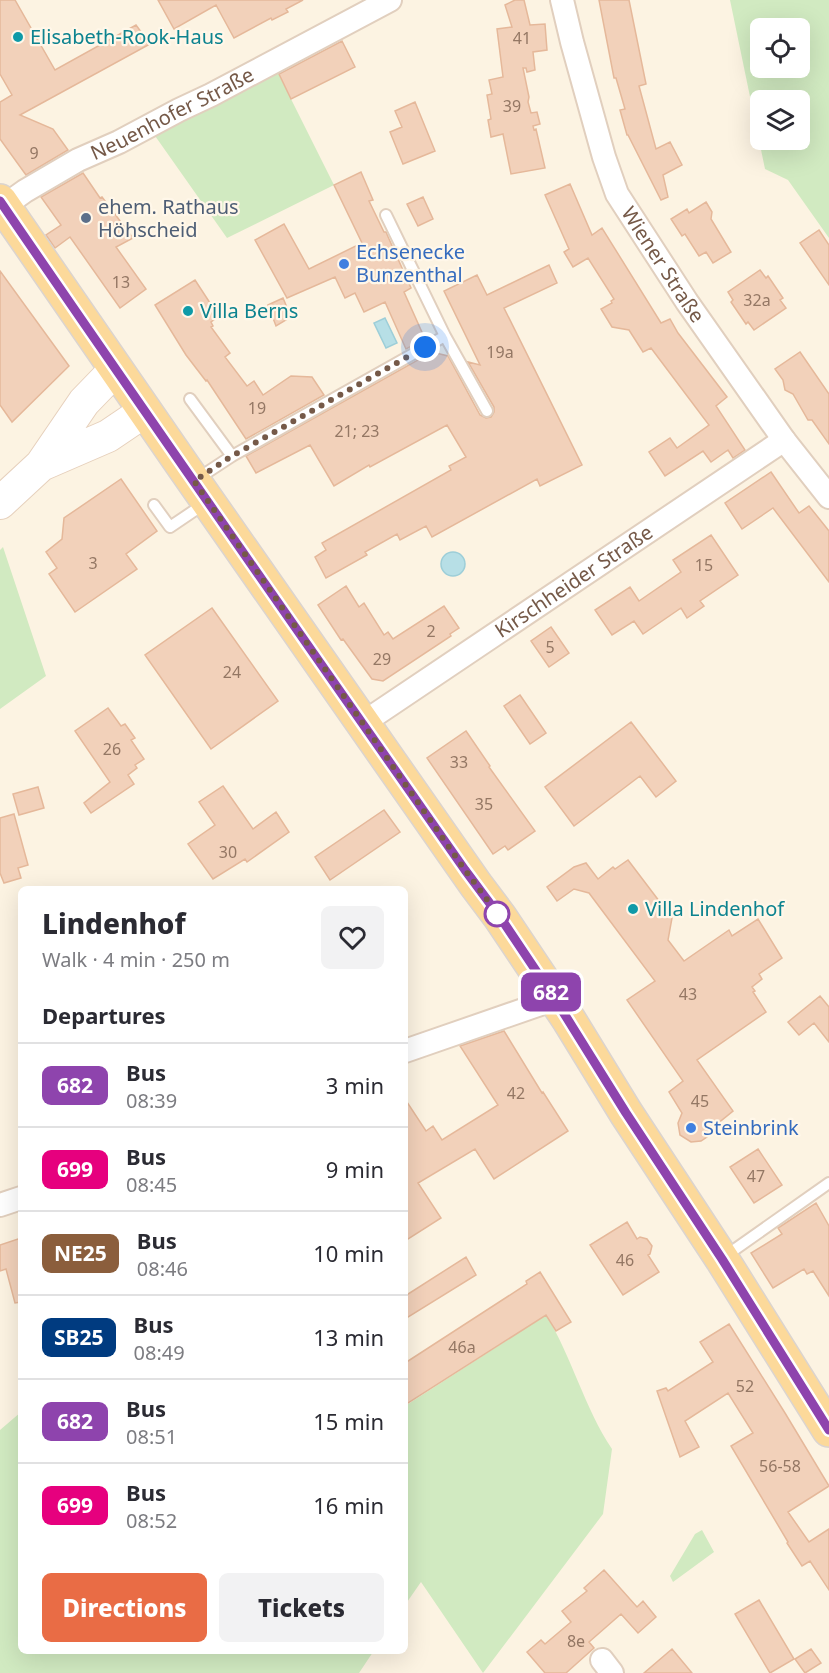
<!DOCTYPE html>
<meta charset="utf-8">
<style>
:root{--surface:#fff;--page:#f2f2f3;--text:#2b2b33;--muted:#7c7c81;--line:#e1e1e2;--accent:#e96c45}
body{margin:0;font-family:"Noto Sans",sans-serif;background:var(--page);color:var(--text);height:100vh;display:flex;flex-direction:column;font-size:22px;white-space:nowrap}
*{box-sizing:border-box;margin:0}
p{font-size:20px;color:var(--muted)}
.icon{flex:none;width:33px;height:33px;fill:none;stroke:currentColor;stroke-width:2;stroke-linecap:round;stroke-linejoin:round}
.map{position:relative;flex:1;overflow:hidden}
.drawer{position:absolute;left:18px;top:886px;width:390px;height:768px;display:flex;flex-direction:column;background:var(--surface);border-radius:9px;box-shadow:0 6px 24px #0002}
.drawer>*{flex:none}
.badge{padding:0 12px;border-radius:9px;font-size:21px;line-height:39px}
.buttons{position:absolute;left:750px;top:18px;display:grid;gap:12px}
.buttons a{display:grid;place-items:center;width:60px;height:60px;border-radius:9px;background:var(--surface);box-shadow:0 6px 24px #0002;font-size:30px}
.you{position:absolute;width:30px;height:30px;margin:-15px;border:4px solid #fff;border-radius:50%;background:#1a73e8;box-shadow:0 0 0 9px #1a73e833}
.map>.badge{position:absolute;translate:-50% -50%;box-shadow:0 0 0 3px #fff}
h2{padding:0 24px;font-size:22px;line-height:54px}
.round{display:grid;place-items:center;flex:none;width:63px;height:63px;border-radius:9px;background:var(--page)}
.overview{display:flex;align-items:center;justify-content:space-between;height:102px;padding:0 24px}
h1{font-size:28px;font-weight:800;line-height:45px}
.primary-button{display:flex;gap:12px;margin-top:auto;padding:12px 24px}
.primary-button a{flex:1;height:69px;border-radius:9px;background:var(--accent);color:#fff;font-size:24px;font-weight:800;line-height:69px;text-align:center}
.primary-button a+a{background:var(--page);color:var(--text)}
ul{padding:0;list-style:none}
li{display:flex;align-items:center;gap:18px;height:84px;padding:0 24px;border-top:2px solid var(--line)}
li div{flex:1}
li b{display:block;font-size:22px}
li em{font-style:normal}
li .badge{min-width:66px;font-weight:700;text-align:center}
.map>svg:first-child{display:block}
.green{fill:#d1eac1;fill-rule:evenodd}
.water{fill:#b7dfe6;stroke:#9dced8;stroke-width:1.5}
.building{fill:#f2d1ba;stroke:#e5b89a;stroke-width:1.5}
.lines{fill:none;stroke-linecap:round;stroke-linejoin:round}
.lane-casing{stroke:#e1cfbe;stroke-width:14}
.street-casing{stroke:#e1cfbe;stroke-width:26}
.secondary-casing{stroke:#e6d0bc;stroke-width:34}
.primary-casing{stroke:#dbd4cf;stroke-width:36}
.lane{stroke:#fff;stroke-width:10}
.street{stroke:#fff;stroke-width:22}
.secondary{stroke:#fff;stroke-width:32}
.primary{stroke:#fcd99a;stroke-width:33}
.line-casing{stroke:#fff;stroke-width:14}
.line{stroke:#8e44ad;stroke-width:9}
.walk{stroke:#755948;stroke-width:6;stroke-dasharray:0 10.8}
.culture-dot{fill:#0f9aa8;stroke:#fff7e9;stroke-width:2}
.service-dot{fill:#5c6f8a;stroke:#fff7e9;stroke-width:2}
.shop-dot{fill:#3f7fe0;stroke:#fff7e9;stroke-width:2}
.stop-dot{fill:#fff;stroke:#8e44ad;stroke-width:3}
.labels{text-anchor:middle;stroke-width:4.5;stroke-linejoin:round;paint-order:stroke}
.number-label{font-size:16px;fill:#947764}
.culture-label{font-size:20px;fill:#0d838f;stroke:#fff7e9;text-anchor:start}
.street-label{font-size:20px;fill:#755948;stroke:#fff7e9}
.service-label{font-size:20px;fill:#4e5e75;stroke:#fff7e9;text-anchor:start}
.shop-label{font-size:20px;fill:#366cbe;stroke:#fff7e9;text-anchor:start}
</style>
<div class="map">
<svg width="829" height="1673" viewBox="0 0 829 1673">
<rect width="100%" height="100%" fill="#fcf3e2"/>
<path class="green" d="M730,0H829V238L788,180L765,169ZM760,28H800V68H760ZM760,100H800V140H760Z
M277,71L334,185L227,238L153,133Z
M3,547L46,676L0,709V550Z
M546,1315C572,1357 584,1407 612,1449L603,1514L483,1673L421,1582L405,1605V1406Z
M21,1412V1652H373L359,1673H0V1430Z
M702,1530L714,1552L673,1582L670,1576L695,1534Z"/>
<path class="water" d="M385,318L397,343L386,348L374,323Z
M441 564a12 12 0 1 1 24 0a12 12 0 1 1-24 0Z"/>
<path class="building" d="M0,0H15L55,70L136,25L150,44L20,115L53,129L68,150L26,175L0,139V102L12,95L0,74Z
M158,0H303L286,9L288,12L272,20L271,18L234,38L216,5L174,29Z
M515,0H524L530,25L545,24L547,50L533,52L535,70L527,72L526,68H523L529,97L528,102L531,113L537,112L540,124L533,126L534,130L536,129L545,168L511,174L503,134L491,137L488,120L491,119L487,95L492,94L489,80L503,77L497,29L512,27L505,5Z
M599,0H629L646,84L639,86L656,149L670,142L682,165L663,175L668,197L661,200L628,135H627L620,110L625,109L616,78H614Z
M342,41L355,67L291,99L279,74Z
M415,102L435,151L403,164L390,132L402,127L395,111Z
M361,172L373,200L369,201L384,232H386L389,239L411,288L404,292L425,339L406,349L385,302L364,312L355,293L345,298L335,277L287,298L255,240L284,224L309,269L362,243L334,185Z
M83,173L100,198L102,197L133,238L116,247L146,289L120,308L70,237L55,248L46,235L61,225L41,197Z
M570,184L592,235L602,228L661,323L670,319L678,333L727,397L716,406L745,450L733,458L728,450L711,462L703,451L665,476L649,452L670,438L677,448L709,425L651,348L643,352L629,330L612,327L601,309L612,303L611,301L614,299L588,258L573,267L564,252L569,249L545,195Z
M423,197L433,219L418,226L407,204Z
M706,202L712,212L711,219L731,252L713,263L706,252L699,256L685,234L682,236L671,219L687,209L689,213Z
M819,230L829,245V285L800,243Z
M549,265L557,283L504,308L582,465L540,486L537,479L432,537L426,526L400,540L397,534L365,552L367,555L326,578L315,557L326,550L322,543L451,470L449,466L466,457L447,425L370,467L369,465L334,486L310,445L256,473L246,456L432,352L448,356L480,415L486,418L491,417L494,412V407L468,362L480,365L444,291L477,275L487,295Z
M760,270L766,278L768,276L783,298L780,300L786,308L754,330L748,322L746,324L731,302L733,300L728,292Z
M0,271L69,366L12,422L0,405Z
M195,280L212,306L208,308L215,319L211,322L213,326L211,327L230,353L225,357L247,386L254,381L263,395L291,376L312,377L324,395L246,439L207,380L206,381L186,355L155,305Z
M283,298L291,317L276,326L268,305Z
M800,352L829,394V444L812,420H808L793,394L785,390L783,380L775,369Z
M771,472L799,513L809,506L829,531V582L773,508L742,529L725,503Z
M121,479L157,531L126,554L137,569L75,612L49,574L57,568L46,552L62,539L64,518Z
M711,535L738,575L700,601L704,606L687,618L681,608L643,634L634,621L612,635L595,610L630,587L639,601L681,572L673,560Z
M346,586L359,607L364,603L384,635L388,632L393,639L444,606L459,628L450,634L451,636L383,681L372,679L343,639L341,640L318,605Z
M212,608L278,701L211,749L145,655Z
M551,627L569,653L549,667L531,641Z
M520,695L546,733L530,744L504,706Z
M108,708L121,726L125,724L135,738L131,740L144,759L135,765L137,768L128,775L134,784L91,813L84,803L110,782L75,731Z
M631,722L676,781L656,797L640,776L574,826L545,787Z
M466,731L490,766L489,767L535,831L508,850L505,846L493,854L427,758Z
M223,786L253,829L276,812L289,832L247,862L245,859L213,879L188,844L215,825L199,802Z
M38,787L44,808L19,815L13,794Z
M384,810L400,832L330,880L315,857Z
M14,814L28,865L18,868L21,878L4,883L0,873V818Z
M628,860L672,918L668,940L684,961L729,930L732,936L758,919L782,958L759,974L762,979L752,987L755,991L753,992L766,1012L697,1060L733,1111L711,1129L707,1137L701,1141L691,1142L680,1135L678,1123L682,1113L669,1092L683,1081L627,1000L655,981L589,893L574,889L557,901L547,887L574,867L586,863L598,879L613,867L615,869Z
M820,996L829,1007V1042L814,1023L799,1035L788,1022Z
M504,1031L542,1093L543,1092L568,1131L494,1179L475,1149L418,1183L441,1218L405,1241V1099L426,1131L433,1126L442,1140L498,1105L460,1046Z
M758,1149L782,1185L754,1203L730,1167Z
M816,1203L829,1226V1296L813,1271L807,1274L804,1269L773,1288L751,1253L782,1234L778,1228Z
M627,1222L637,1239L640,1237L647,1239L652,1246L650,1254L648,1255L659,1272L623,1295L590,1245Z
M21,1238V1302L15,1303L6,1269L0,1271V1245Z
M466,1257L476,1275L405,1319V1296Z
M540,1272L571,1322L556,1331L546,1315L405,1405V1363L527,1284L526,1281Z
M729,1324L785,1413L829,1486L788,1512L809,1542L829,1529V1590L810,1561L802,1566L787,1543L788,1542L731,1446L753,1433L728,1393L685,1421L699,1447L680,1457L657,1391L666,1388L668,1391L713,1362L700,1342Z
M604,1570L637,1607L643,1601L656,1617L638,1633L621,1614L589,1642L594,1648L566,1673H545L527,1652L541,1640L545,1644L571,1622L562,1611L587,1591L584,1588Z
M759,1600L794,1659L770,1673L735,1614Z
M672,1649L692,1673H644Z
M811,1649L821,1663L805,1673L795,1659Z"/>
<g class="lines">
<defs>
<path id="lane" d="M386,215L445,336
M190,399L232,456
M197,479L232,456L445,336L487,411
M154,505L170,527L204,504
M724,1257L829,1183"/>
<g id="street">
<path id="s1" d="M562,0L572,42L604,157L617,194L687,302L784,440L829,497"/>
<path id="s2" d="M4,206L25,191L78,160L119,142L179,110L211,95L390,0"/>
<path id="s3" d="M363,723L784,440"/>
<path d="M405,1051L555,999"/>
<path d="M0,1205L21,1198"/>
<path d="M602,1660L612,1673"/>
</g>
<path id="secondary" d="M41,465L108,436L145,411
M0,503L41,465L84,402L115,370"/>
<path id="primary" d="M0,201C157,430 317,658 476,885L500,917L569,1020L626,1113L722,1259L829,1430"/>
</defs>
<use href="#lane" class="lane-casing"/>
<use href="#street" class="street-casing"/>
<use href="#secondary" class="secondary-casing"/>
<use href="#primary" class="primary-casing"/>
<use href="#lane" class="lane"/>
<use href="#street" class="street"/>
<use href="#secondary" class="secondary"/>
<use href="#primary" class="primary"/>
</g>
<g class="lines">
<defs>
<path id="line" d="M0,201C153,425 309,647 465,870L500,917L555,999L626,1113L722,1259L829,1430"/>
</defs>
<use href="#line" class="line-casing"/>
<use href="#line" class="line"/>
<path class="walk" d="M425,347L232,456L194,481L465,870L500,917L497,914"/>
</g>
<g class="culture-dot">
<circle cx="18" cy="37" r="6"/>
<circle cx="188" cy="311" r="6"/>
<circle cx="633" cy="909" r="6"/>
</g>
<circle class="service-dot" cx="86" cy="218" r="6"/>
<g class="shop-dot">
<circle cx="344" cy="264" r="6"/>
<circle cx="691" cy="1128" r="6"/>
</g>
<circle class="stop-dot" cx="497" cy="914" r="12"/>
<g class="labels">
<g class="number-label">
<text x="522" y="44">41</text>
<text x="512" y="112">39</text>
<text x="34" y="159">9</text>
<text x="121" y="288">13</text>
<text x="757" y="306">32a</text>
<text x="500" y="358">19a</text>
<text x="257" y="414">19</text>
<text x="357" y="437">21; 23</text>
<text x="93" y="569">3</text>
<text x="704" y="571">15</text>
<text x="431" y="637">2</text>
<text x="550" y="653">5</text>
<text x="382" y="665">29</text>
<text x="232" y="678">24</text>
<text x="112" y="755">26</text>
<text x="459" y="768">33</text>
<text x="484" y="810">35</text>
<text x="228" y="858">30</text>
<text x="688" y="1000">43</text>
<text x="516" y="1099">42</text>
<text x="700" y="1107">45</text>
<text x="756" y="1182">47</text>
<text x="625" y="1266">46</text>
<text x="462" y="1353">46a</text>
<text x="745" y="1392">52</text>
<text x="780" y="1472">56-58</text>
<text x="576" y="1647">8e</text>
</g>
<g class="culture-label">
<text x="30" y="44">Elisabeth-Rook-Haus</text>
<text x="200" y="318">Villa Berns</text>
<text x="645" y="916">Villa Lindenhof</text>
</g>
<g class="street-label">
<text dy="7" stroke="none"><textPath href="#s2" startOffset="192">Neuenhofer Straße</textPath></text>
<text dy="7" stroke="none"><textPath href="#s1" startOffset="286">Wiener Straße</textPath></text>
<text dy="7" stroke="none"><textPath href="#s3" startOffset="254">Kirschheider Straße</textPath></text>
</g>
<g class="service-label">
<text x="98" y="214">ehem. Rathaus<tspan x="98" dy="23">Höhscheid</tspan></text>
</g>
<g class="shop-label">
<text x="356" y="259">Echsenecke<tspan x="356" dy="23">Bunzenthal</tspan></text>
<text x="703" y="1135">Steinbrink</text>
</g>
</g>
</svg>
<div class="buttons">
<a><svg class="icon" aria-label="locate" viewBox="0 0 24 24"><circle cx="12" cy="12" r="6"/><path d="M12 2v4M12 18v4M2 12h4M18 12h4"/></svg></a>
<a><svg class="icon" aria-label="layers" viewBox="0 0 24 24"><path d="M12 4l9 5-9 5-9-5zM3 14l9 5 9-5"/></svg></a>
</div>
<div class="you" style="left:425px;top:347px"></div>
<b class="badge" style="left:551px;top:992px;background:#8e44ad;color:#fff">682</b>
<section class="drawer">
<div class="overview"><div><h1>Lindenhof</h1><p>Walk · 4 min · 250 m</p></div><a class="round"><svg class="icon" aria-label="heart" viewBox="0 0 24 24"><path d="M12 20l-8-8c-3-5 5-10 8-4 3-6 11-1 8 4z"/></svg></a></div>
<h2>Departures</h2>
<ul>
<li><span class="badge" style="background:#8e44ad;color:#fff">682</span><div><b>Bus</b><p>08:39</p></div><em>3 min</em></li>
<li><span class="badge" style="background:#e6007e;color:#fff">699</span><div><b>Bus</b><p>08:45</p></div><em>9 min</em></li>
<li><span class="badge" style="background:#8b5e3c;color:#fff">NE25</span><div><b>Bus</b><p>08:46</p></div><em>10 min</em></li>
<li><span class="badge" style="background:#003b80;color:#fff">SB25</span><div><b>Bus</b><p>08:49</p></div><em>13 min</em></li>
<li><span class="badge" style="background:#8e44ad;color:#fff">682</span><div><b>Bus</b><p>08:51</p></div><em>15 min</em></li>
<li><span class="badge" style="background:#e6007e;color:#fff">699</span><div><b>Bus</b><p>08:52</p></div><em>16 min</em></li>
</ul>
<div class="primary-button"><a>Directions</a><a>Tickets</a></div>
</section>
</div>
